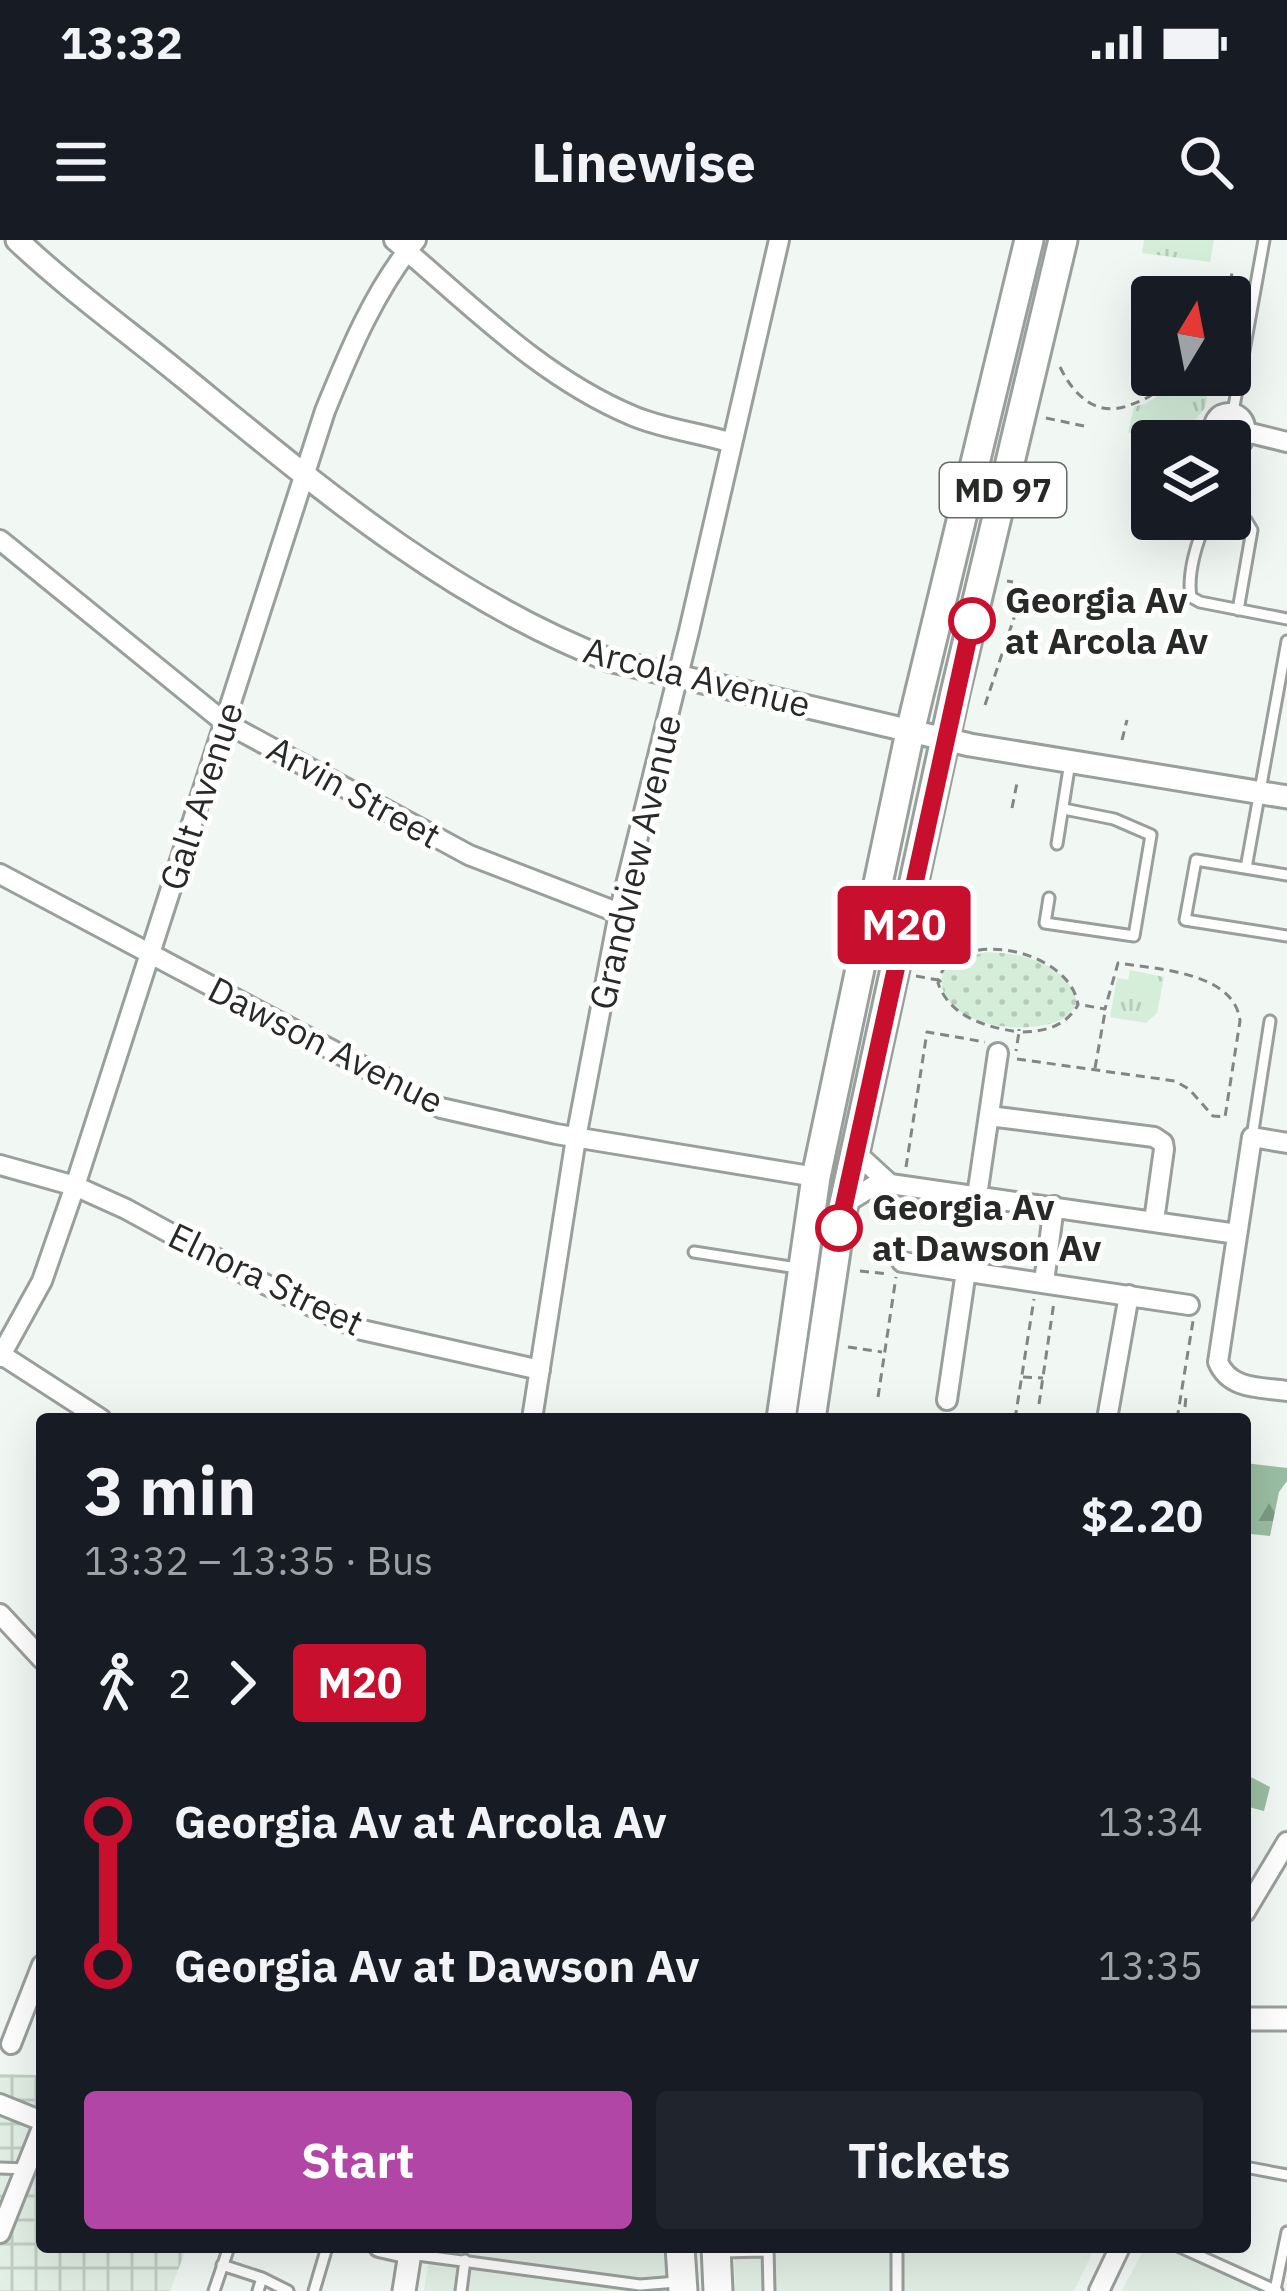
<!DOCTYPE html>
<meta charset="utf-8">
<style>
:root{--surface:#171b24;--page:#20242c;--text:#f1f3f6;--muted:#9ea1a6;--accent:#b246a6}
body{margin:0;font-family:"IBM Plex Sans",sans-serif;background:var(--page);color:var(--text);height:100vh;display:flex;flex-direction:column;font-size:45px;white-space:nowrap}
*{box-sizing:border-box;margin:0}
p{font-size:39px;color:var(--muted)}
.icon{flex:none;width:66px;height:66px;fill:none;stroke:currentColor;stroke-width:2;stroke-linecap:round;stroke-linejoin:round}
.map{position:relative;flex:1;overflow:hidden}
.drawer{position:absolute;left:36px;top:1173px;width:1215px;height:840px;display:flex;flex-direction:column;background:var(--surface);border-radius:12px;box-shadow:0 12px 48px #0002}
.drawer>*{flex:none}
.badge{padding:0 24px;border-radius:9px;font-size:42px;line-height:78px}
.needle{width:78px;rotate:10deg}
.buttons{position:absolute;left:1131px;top:36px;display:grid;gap:24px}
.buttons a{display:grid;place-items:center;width:120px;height:120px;border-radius:12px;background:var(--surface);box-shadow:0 12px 48px #0002;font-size:60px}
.map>.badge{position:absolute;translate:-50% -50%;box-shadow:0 0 0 6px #fff}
.legs{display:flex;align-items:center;gap:18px;height:132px;padding:0 48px;font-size:39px}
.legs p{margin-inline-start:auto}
.headline{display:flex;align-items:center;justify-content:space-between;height:204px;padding:0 48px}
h1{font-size:66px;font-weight:700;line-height:90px}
.primary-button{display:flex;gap:24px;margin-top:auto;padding:24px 48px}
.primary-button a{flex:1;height:138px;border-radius:12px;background:var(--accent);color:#fff;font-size:48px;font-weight:700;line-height:138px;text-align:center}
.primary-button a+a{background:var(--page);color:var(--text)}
ul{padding:0 48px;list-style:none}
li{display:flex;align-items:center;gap:42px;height:144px;font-size:45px}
li i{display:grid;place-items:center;width:18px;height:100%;margin:0 15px;background:currentColor}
li i::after{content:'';width:30px;height:30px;margin:-15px;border:9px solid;border-radius:50%;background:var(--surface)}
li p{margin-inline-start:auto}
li:first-child i{background:linear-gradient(#0000 50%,currentColor 0)}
li:last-child i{background:linear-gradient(currentColor 50%,#0000 0)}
.status{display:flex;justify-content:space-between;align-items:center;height:84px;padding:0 60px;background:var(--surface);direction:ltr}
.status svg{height:33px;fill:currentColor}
header{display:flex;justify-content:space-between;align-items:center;height:156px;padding:0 48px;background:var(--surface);font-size:54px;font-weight:700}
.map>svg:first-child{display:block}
.built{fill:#e2efe4}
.industrial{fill:url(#industrial-grid)}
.grass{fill:url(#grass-dots)}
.forest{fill:url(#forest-firs)}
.park{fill:url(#park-tufts)}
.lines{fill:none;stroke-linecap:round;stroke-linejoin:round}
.service-casing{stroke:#999f9b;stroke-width:15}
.minor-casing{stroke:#999f9b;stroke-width:24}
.tertiary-casing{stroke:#999f9b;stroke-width:27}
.primary-casing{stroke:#999f9b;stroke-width:33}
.path{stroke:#838683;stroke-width:3;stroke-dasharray:9 6;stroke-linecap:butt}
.service{stroke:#fff;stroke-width:9}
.minor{stroke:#fff;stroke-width:18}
.tertiary{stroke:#fff;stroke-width:21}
.primary{stroke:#fff;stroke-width:27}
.line-1-casing{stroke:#fff;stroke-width:27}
.line-1{stroke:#c8102e;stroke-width:18}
.stop-1-dot{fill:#fff;stroke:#c8102e;stroke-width:6}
.labels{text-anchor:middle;stroke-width:10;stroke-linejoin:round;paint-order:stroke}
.shield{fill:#fff;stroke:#686a68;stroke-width:3}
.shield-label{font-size:33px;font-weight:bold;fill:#282a28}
.stop-label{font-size:36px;font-weight:bold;fill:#282a28;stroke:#fff;text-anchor:start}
.street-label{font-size:36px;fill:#282a28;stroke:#fff}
</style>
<div class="status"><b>13:32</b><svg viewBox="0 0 49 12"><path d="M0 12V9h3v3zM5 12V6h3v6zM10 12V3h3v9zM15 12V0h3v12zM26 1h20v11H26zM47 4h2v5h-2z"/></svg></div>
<header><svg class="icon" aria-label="menu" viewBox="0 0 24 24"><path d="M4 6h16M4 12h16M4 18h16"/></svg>Linewise<svg class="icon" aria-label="search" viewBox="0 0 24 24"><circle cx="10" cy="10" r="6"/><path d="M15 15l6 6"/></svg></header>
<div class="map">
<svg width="1287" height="2051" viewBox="0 0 1287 2051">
<defs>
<pattern id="industrial-grid" width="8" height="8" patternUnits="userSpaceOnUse" patternTransform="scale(3)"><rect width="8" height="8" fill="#e2efe4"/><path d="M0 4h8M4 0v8" fill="none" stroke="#c2cdc4"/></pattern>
<pattern id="grass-dots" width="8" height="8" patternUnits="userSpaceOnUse" patternTransform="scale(3)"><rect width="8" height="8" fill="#d4eeda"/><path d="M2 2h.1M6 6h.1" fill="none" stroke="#b6ccbb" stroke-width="1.8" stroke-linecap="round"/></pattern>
<pattern id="forest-firs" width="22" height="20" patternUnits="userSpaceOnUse" patternTransform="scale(3)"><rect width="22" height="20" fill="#9abea3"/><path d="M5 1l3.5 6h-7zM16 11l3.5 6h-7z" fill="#7e9b85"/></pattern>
<pattern id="park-tufts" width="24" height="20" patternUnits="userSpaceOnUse" patternTransform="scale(3)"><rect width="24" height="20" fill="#d4eeda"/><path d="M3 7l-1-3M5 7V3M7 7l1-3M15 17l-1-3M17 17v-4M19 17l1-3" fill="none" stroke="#b6ccbb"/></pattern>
</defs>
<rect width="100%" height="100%" fill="#f1f7f2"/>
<path class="built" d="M431,2007H665L667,2051H424Z
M734,2007H1095L1074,2051H735Z
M1145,2007H1159L1188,2015L1265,2051H1122Z"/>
<path class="industrial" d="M42,1821V2007H187L170,2051H0V1834L36,1835Z"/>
<path class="grass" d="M986,712C1014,713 1045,718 1065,739C1123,801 931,808 942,734L954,721Z"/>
<path class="forest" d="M1245,1223L1287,1228V1241L1279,1252L1270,1296L1251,1294L1245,1324Z
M1245,1534L1270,1547L1264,1571L1245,1566Z"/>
<path class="park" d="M1144,0H1214L1210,22L1142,13Z
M1170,135H1212L1211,141L1204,140L1201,145C1221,169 1185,183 1175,201L1128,193L1134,166C1152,165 1163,152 1170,135Z
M1130,730L1164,737L1157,773L1146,783L1110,777L1117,738L1128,740Z"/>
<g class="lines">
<defs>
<path id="service" d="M1233,172L1264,0
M1230,276L1246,280L1252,290L1238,370
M1208,279C1197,299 1187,334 1191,357L1200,362L1287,379
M1057,604L1070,522
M1246,628L1287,401
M1287,635L1196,620L1185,680L1287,696
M1049,658L1045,683L1134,696L1151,595L1114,579L1064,569
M1252,897L1270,781
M694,1012L797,1028
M1245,1927L1287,1935
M0,1928L26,1929
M768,2007L769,2051
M897,2007V2051
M1180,2007L1277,2051
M721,2012L768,2011
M410,2014L640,2045L677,2042
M222,2025L262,2038L258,2051
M262,2038L288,2051
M1275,2050L1287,1992
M214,2051L229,2007
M314,2051L327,2007
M461,2051L465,2020"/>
<path id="minor" d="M394,0C470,64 540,137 633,176C664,189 700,193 732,203
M1246,192L1287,202
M1217,201C1200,163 1259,164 1242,202L1230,206
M0,300L224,482L469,615L619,673
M0,634L441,868L556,894L816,937
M989,876L1154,897L1163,903L1164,909L1154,981
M1287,903L1252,897L1218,1122C1230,1150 1260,1147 1287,1151
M855,912L890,944
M0,925L75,946L126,969L254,1039L362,1090L540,1130
M977,956L998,813
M844,964L875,945L890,944L1237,994
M902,1022L1189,1065
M1044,1042L1054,966
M2,1115L101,1179
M0,1117L42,1041L75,946L325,171C349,112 375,49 416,0
M947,1160L966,1031
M532,1179L576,898L619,673L689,391L779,0
M1107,1179L1129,1055
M0,1374L42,1419
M1245,1672L1287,1602
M11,1804L42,1725
M0,1864L42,1881
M0,1993L42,1888
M379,2007L410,2014
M1099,2051L1120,2007"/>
<path id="tertiary" d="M17,0C70,50 130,93 186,139C317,246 450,359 609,420L970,505L1287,557
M1245,1779H1287
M404,2051L411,2007"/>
<path id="primary" d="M781,1179L816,937L910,492L1029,0
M811,1179L841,977L955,453L1063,0
M680,2007L683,2051
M716,2007L718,2051"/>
</defs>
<use href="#service" class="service-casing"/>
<use href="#minor" class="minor-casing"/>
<use href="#tertiary" class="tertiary-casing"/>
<use href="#primary" class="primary-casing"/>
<path class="path" d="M1227,57L1232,33
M1060,127C1074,156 1097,178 1130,165C1149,158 1158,154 1167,135
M1046,178L1084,186
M1007,341L1013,342
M1161,353H1171
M985,465L1020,360
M1122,500L1127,480
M1012,568L1017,543
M916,736L938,740C957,685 1071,710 1078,765C1065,787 1044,792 1019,792L1016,811
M941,740L938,743C950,777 985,787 1019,792V789
M1017,819L1175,841L1189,849L1213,876L1225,877L1240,781C1235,732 1156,729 1118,723L1105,769L1076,764
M1095,828L1105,772
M906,927L927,792L985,802
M860,1031L888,1034
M848,1107L882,1112
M1023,1137L1043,1138
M878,1157L896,1037
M1039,1164L1054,1062
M1185,1167L1186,1156
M1015,1179L1034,1059
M1177,1179L1193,1081"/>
<use href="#service" class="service"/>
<use href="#minor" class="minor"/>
<use href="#tertiary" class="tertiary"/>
<use href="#primary" class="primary"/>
</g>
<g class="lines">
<defs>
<path id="line-1" d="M839,988L972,381"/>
</defs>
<use href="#line-1" class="line-1-casing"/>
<use href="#line-1" class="line-1"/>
</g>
<g class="stop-1-dot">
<circle cx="972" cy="381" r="21"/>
<circle cx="839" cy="988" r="21"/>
</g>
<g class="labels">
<rect class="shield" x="940" y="223" width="126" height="54" rx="9"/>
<g class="shield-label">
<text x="1003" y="262">MD 97</text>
</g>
<g class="stop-label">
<text x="1005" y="373">Georgia Av<tspan x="1005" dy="41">at Arcola Av</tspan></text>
<text x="872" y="980">Georgia Av<tspan x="872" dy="41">at Dawson Av</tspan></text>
</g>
<g class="street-label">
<text transform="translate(697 437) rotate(14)" y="13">Arcola Avenue</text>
<text transform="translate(354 552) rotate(29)" y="13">Arvin Street</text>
<text transform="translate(201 556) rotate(-72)" y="13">Galt Avenue</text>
<text transform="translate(635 622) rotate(-77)" y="13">Grandview Avenue</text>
<text transform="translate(326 805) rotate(27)" y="13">Dawson Avenue</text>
<text transform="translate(266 1039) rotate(26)" y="13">Elnora Street</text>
</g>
</g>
</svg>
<div class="buttons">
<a><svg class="needle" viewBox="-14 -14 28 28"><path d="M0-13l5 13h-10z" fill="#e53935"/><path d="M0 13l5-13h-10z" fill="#9ea1a6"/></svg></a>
<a><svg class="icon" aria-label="layers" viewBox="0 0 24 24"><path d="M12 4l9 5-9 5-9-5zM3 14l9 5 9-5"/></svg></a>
</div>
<b class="badge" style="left:904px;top:685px;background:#c8102e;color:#fff">M20</b>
<section class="drawer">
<div class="headline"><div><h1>3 min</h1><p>13:32 – 13:35 · Bus</p></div><b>$2.20</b></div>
<div class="legs"><svg class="icon" aria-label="walk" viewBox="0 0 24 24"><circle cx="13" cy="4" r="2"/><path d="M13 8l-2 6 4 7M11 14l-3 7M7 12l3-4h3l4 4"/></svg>2<svg class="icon" aria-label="forward" viewBox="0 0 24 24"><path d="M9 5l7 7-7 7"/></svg><b class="badge" style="background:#c8102e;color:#fff">M20</b></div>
<ul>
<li><i style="color:#c8102e"></i><b>Georgia Av at Arcola Av</b><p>13:34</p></li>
<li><i style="color:#c8102e"></i><b>Georgia Av at Dawson Av</b><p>13:35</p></li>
</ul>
<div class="primary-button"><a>Start</a><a>Tickets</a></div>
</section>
</div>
